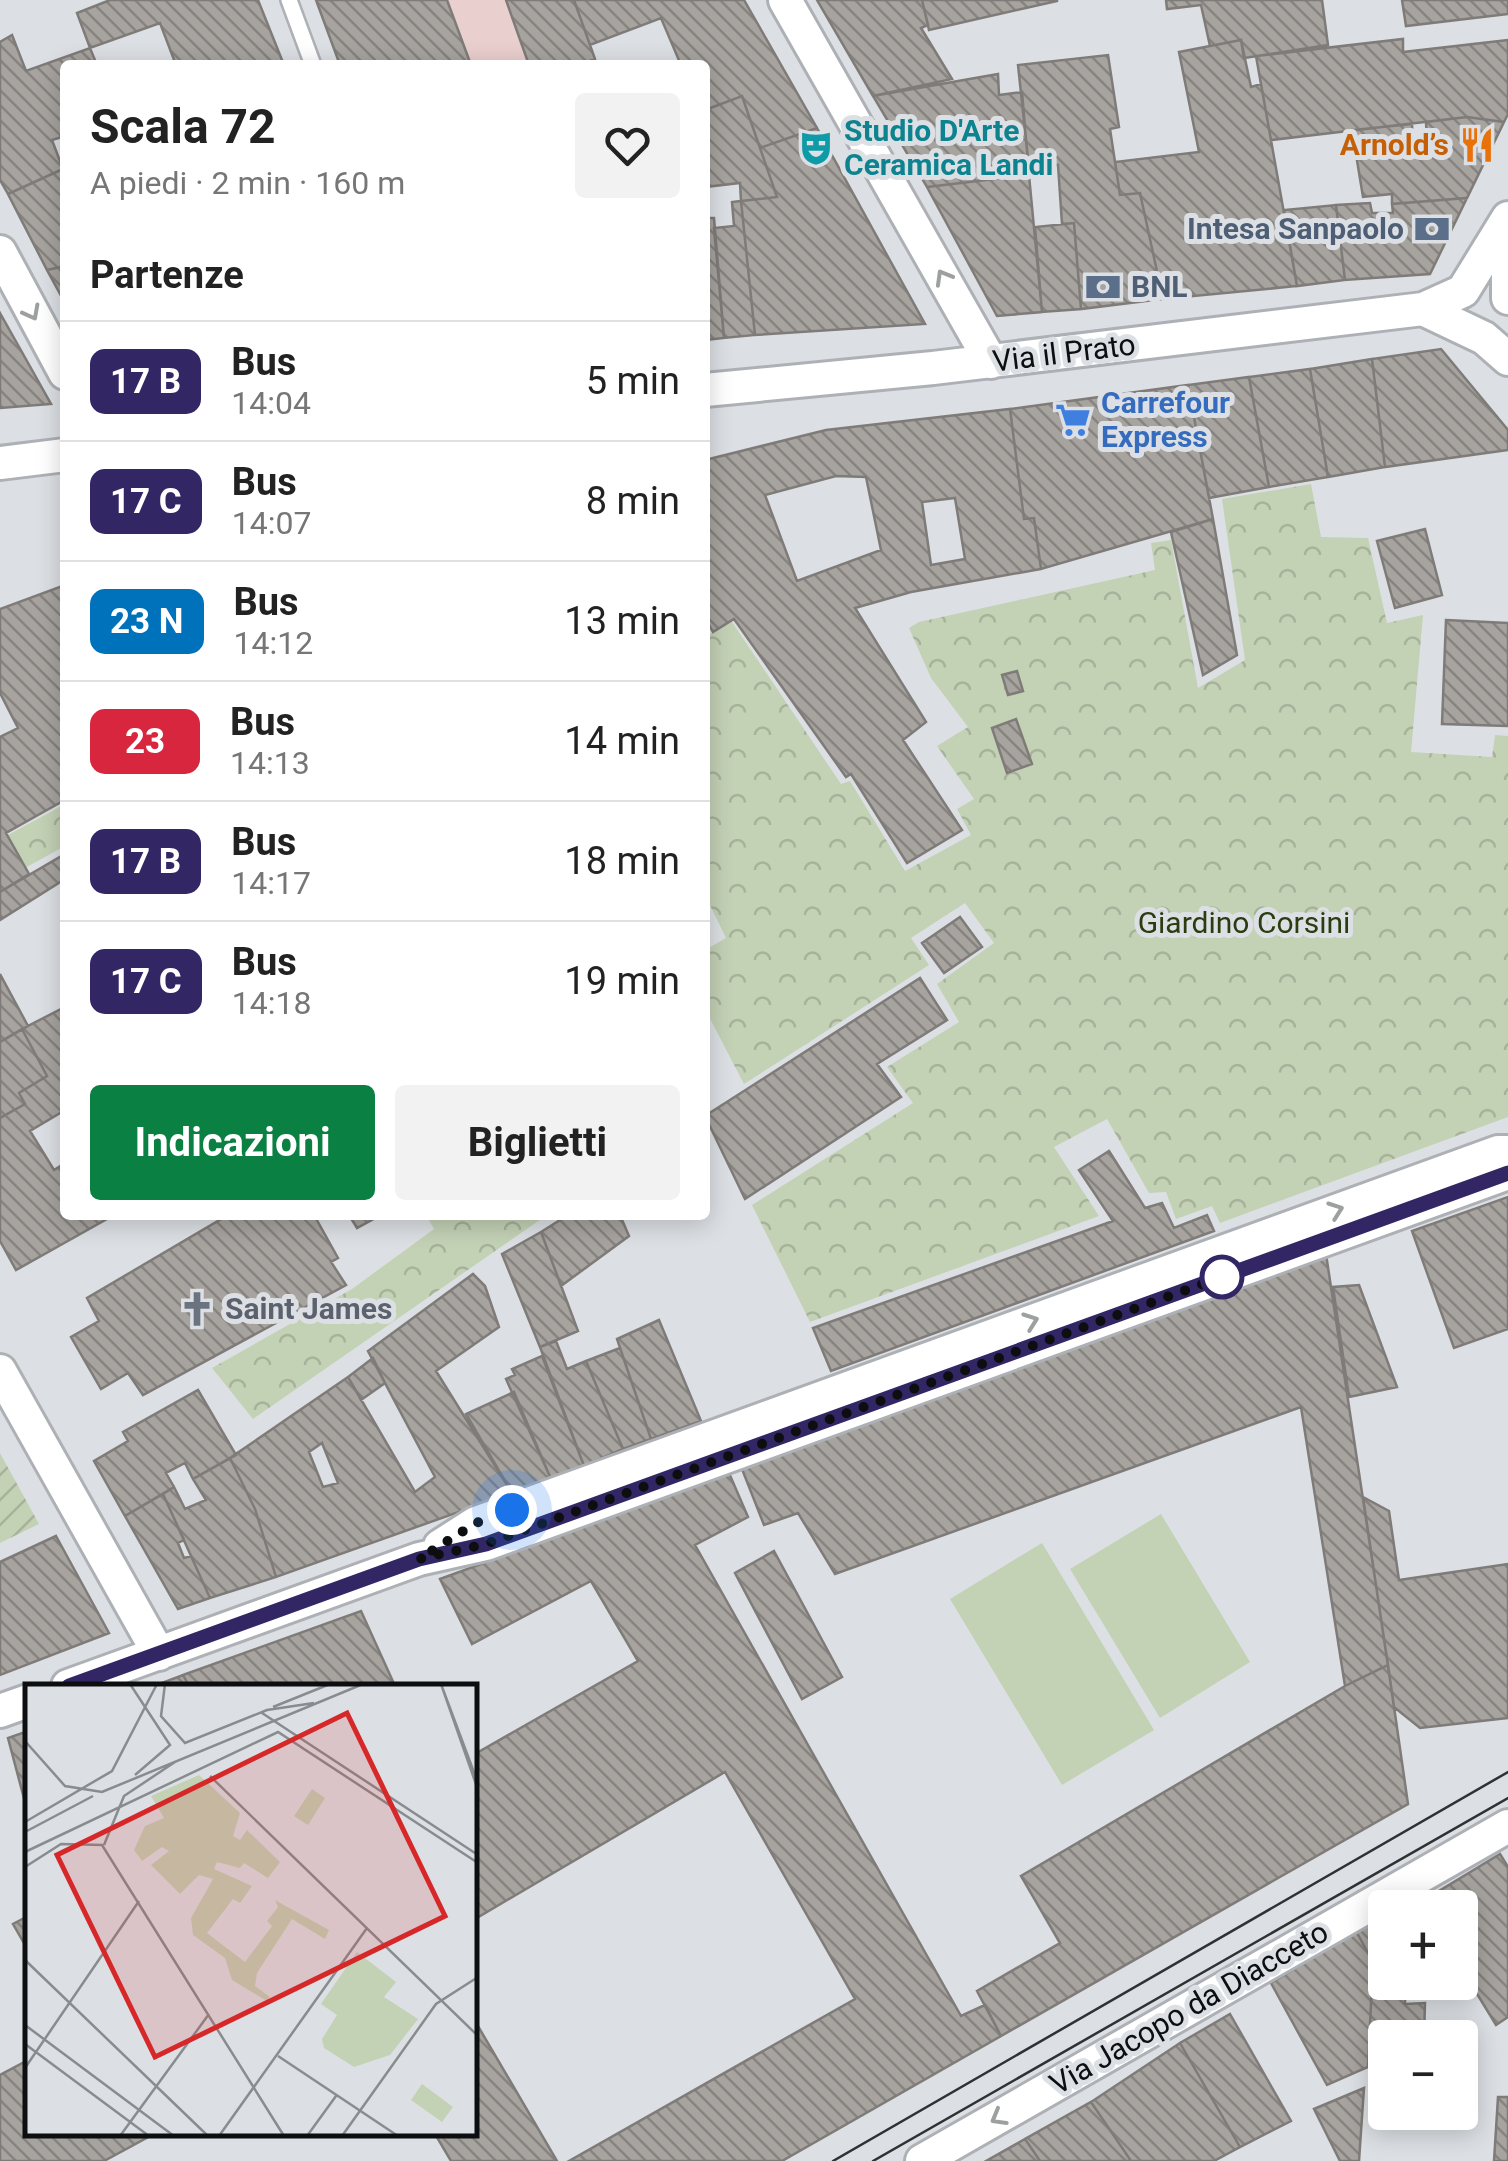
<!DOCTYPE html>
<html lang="it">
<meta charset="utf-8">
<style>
:root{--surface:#fff;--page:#f2f2f2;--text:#222;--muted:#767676;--line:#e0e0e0;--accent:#0b8043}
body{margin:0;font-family:Roboto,sans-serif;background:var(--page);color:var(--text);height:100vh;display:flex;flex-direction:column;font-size:38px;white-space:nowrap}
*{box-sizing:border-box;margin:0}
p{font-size:32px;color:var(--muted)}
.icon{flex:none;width:55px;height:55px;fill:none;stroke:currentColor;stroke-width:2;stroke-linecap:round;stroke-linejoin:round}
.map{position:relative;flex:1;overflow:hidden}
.panel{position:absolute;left:60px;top:60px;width:650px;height:1160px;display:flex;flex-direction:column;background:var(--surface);border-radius:10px;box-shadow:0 5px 25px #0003}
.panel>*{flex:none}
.badge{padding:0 20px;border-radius:15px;font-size:35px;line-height:65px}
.buttons{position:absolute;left:1368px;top:1890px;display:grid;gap:20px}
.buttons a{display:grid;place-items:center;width:110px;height:110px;border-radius:10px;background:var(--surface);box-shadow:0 5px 25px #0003;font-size:50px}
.you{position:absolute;width:50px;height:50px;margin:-25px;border:8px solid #fff;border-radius:50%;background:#1a73e8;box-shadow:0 0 0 15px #1a73e833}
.map>.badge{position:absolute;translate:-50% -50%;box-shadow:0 0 0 5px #fff}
h2{padding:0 30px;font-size:38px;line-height:90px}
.round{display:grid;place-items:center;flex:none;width:105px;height:105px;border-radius:10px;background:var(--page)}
.head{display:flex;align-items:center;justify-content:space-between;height:170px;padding:0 30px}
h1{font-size:48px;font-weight:700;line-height:75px}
.action{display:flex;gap:20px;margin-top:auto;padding:20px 30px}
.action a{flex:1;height:115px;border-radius:10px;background:var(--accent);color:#fff;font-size:40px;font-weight:700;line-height:115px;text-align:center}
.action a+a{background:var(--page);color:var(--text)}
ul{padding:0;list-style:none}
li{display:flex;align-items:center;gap:30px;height:120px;padding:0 30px;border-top:2px solid var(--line)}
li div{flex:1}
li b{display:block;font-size:38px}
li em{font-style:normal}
li .badge{min-width:110px;font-weight:700;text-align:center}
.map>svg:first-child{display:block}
.education{fill:#e9cfce}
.forest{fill:url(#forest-crowns)}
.garden{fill:url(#garden-furrows)}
.pitch{fill:#c3d1b5}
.building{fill:url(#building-back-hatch);stroke:#7f7b78;stroke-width:2.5;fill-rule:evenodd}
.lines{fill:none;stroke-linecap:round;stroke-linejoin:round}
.lane-casing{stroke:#adb1b5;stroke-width:20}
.street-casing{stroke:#adb1b5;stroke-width:38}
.lane{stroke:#fff;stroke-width:15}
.street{stroke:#fff;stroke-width:32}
.tram{stroke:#2f3132;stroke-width:2.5}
.oneway{stroke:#9e9f9f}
.line-casing{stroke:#fff;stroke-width:22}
.line{stroke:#322665;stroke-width:15}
.walk{stroke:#0c0e0f;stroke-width:10;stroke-dasharray:0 18}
.stop-dot{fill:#fff;stroke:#322665;stroke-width:5}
.labels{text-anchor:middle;stroke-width:10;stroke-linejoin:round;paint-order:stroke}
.culture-label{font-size:30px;font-weight:bold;fill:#0d838f;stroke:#dce0e4;text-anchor:start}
.food-label{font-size:30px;font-weight:bold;fill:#c56008;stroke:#dce0e4;text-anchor:end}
.service-label{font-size:30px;font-weight:bold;fill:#4e5e75;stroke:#dce0e4;text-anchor:end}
.street-label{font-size:30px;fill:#0c0e0f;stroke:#dce0e4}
.shop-label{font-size:30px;font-weight:bold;fill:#366cbe;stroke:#dce0e4;text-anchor:start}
.park-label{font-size:30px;fill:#2b3d10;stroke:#dce0e4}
.worship-label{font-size:30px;font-weight:bold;fill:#5b616d;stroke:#dce0e4;text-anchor:start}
.inset-road{fill:none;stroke:#898c8f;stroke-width:2.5}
.view{fill:#d62828;fill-opacity:0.15;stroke:#d62828;stroke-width:5}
.inset-edge{fill:none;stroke:#0c0e0f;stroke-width:5}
</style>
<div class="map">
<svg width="1508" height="2161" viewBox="0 0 1508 2161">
<defs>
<pattern id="forest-crowns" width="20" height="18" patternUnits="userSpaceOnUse" patternTransform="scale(2.5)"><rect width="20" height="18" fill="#c3d1b5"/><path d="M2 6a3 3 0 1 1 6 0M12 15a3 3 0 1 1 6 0" fill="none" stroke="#a6b29a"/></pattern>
<pattern id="garden-furrows" width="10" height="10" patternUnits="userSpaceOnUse" patternTransform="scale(2.5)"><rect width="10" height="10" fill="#c3d1b5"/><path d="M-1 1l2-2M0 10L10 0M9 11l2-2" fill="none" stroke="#a6b29a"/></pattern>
<pattern id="building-back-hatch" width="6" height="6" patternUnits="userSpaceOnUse" patternTransform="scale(2.5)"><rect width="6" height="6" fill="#a7a39f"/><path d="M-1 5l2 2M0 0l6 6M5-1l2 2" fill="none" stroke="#868380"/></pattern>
</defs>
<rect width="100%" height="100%" fill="#dce0e4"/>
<path class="education" d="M316,0H574L595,59L579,65H340Z"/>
<path class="forest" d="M1311,484L1321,537L1368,538L1387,623L1423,615L1411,752L1492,757L1495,735L1508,736V1117L1220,1223L1212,1206L1176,1219L1166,1192L1149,1193L1107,1119L1054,1147L1099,1216L810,1322L752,1205L913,1103L887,1067L959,1022L937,984L994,943L965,903L911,938L929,965L744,1084L705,1009V950L726,938L705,895V630L708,635L732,622L841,784L850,781L905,871L971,835L957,809L974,799L937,746L968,727L931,678L909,628L919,622L1155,570L1151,543L1171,540L1198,688L1245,660L1222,499Z
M65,804V846L25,868L8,835Z
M426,1215H547L253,1419L212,1368L352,1289L434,1229Z"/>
<path class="garden" d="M0,1453L39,1524L0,1543Z"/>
<path class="pitch" d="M1161,1514L1250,1662L1160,1718L1070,1569Z
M1042,1543L1154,1730L1062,1785L950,1599Z"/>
<path class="building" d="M110,0H258L284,65H176L160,23L90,48L77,13Z
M316,0H447L471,65H340Z
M506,0H574L595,59L579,65H529Z
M574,0H744L817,128L760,148L742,96L705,110V65H681L661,18L590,45Z
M817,0H922L928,25L921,28L952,79L873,96Z
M922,0H1057V1L929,30Z
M1166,0H1322L1328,45L1244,58L1241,40L1210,46L1201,5L1167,9Z
M1402,0H1508V14L1406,26Z
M12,35L26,71L90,48L97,65H65V136L52,140L63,169L8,194L0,180V42Z
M1403,39V52L1508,40V114L1504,122L1467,117L1271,140L1256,56Z
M1241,40L1251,87L1261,84L1297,286L1163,299L1140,193L1120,195L1115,162L1199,152L1179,52Z
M1108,55L1119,127L1110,129L1120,195L1140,193L1163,299L1081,309L1074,223L1062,224L1058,165L1029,168L1018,65Z
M998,74L999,95L1022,92L1029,175L927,187L873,96Z
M742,96L760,148L777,197L741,201L740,183L705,187V110Z
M1467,117L1504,122L1467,198L1392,204V194L1363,197L1352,130L1412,124L1413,144L1427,142L1426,122Z
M817,128L925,324L755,335L741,201L777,197L760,148Z
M63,169L65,266L47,270L8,194Z
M1029,175L1042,312L997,316L927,187Z
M1467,198L1430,274L1345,280L1336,205L1370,203L1372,213H1393L1392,204Z
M741,201L755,335L724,338L714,228L734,226L732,202Z
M1336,205L1345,280L1297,286L1284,210Z
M705,218H714L724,338L705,340Z
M1074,223L1081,309L1042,312L1035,227Z
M65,266V303L47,270Z
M0,313L51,404L0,408Z
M1441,349L1508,430V450L1385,467L1372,359Z
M1372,359L1385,467L1328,477L1310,369Z
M1310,369L1328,477L1269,487L1249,377Z
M1249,377L1269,487L1209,498L1188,385Z
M1188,385L1213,519L1041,569L1034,518L1024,519L1010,409Z
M1010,409L1024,519L1034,518L1041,569L911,592L855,608L926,722L903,740L962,830L907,863L851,774L846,777L734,619L713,632L705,618V460L826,430ZM836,476L866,477L881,550L797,581L765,495ZM955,498L965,559L931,565L922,502Z
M1213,519L1237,655L1203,675L1171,532Z
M1425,529L1442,595L1395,608L1377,541Z
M65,585V795L61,797L63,801L6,833L29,874L0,892V737L18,728L0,693V609Z
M1446,620L1508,623V726L1442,724Z
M1017,671L1023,691L1008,695L1002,675Z
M1016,719L1032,764L1007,773L992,728Z
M65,854V885L62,881L0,920V892Z
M960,917L982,947L944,973L922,943Z
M0,974L28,1026L0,1042Z
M920,978L947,1020L877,1064L901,1097L745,1199L705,1116Z
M61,1009L65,1117L62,1112L30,1131L54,1170L65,1163V1215H114L16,1270L0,1241V1118L25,1104L19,1093L47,1076L22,1029Z
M22,1029L47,1076L19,1093L25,1104L0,1118V1042Z
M1109,1151L1145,1208L1162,1203L1174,1228L1207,1215L1214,1231L831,1371L813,1328L1113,1221L1079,1170Z
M1508,1197V1329L1454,1348L1412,1231Z
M228,1215H314L338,1258L331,1262L346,1285L143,1395L128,1373L101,1389L71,1337L99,1321L87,1298Z
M349,1215H381L357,1228Z
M568,1215H620L629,1236L561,1286L541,1232Z
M541,1232L578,1331L540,1347L502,1254Z
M1326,1254L1388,1665L1345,1686L1301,1407L835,1574L798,1513L764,1525L742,1469Z
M473,1274L485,1286L499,1327L436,1371L512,1493L276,1577L255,1509L230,1458L348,1377L415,1492L435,1477L368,1351ZM322,1443L338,1483L323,1487L309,1452Z
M1359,1285L1397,1387L1349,1397L1333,1287Z
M659,1320L701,1421L651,1439L617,1339Z
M556,1341L567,1369L586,1361L623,1449L584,1466L540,1347Z
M620,1348L651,1439L623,1449L586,1361Z
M542,1356L584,1466L551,1479L506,1379L515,1375L512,1369Z
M373,1358L385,1383L361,1400L348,1377Z
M198,1390L236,1455L193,1479L185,1463L166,1473L174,1487L125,1516L94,1461L128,1441L123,1432Z
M514,1392L551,1479L512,1493L466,1414Z
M230,1458L255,1509L276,1577L210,1598L163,1494L174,1487L185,1509L206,1500L193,1479Z
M729,1473L748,1517L695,1545L961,2016L985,2005L1001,2036L782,2161H569L855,1999L725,1772L475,1919V1754L638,1661L591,1581L472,1644L440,1579Z
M163,1494L184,1540L178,1543L184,1558L191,1556L210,1598L178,1609L125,1516Z
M1363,1497L1389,1511L1399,1580L1508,1564V1718L1420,1728L1394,1707Z
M56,1536L109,1633L0,1675V1562Z
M774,1551L842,1677L802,1699L735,1573Z
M361,1611L395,1686H189L183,1675Z
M1388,1665L1408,1804L1001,2036L977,1991L1060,1943L1021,1876L1345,1686Z
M183,1675L189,1686H154Z
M28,1731V1805L26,1806L8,1738Z
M1500,1854L1508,1867V2017L1496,2025L1460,1966V1908H1425L1421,1902Z
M1385,1913V1982H1405V2004L1425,2003L1424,2038H1385V2068L1368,2067L1373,1962L1356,1931Z
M28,1916V1950L13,1924Z
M1356,1931L1373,1962L1368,2067L1327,2085L1271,1983Z
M1230,2014L1291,2121L1240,2147L1180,2043Z
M475,2021L557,2161H451L435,2134H475Z
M1460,2038L1467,2039V2072H1460Z
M1180,2043L1240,2147L1214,2161H1131L1091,2102Z
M28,2060V2134H154L104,2161H0V2075Z
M1364,2088L1359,2161H1340L1314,2109Z
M1498,2097H1508V2161H1494Z
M1091,2102L1131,2161H1040L1025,2139Z
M1025,2139L1040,2161H986Z"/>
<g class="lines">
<defs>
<path id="lane" d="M289,0L313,65"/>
<path id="street" d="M785,0L991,362
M1508,226V298
M0,252L65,373
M1423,309L1484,338L1508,359
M705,390L933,368L1423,309L1463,291L1508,218
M0,463L65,455
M0,1371L159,1654
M440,1546L476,1523L1498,1152H1508
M68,1686L419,1559L486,1544L1508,1173
M0,1711L28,1701
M922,2161L1508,1826"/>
</defs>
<use href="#lane" class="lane-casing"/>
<use href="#street" class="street-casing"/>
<use href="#lane" class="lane"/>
<use href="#street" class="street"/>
<path class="tram" d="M833,2161L1508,1772
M873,2161L1508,1798"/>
</g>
<defs><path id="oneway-chevron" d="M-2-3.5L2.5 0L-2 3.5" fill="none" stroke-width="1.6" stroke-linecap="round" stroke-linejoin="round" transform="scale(2.5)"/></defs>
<g class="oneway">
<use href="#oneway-chevron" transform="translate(943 277) rotate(-120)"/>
<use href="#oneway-chevron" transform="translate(32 313) rotate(62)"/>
<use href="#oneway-chevron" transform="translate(1336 1210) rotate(-20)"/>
<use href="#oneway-chevron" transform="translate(1031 1321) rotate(-20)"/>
<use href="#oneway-chevron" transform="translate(998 2118) rotate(150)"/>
</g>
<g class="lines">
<defs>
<path id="line" d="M69,1686L419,1559L486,1544L1508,1173"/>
</defs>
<use href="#line" class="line-casing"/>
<use href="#line" class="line"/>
<path class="walk" d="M512,1510L476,1523L419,1559L486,1544L1222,1277"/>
</g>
<defs>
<symbol id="restaurant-bare" viewBox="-9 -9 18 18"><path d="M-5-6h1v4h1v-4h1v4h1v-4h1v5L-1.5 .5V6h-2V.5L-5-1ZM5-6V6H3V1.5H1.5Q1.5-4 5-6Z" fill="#e8710a" stroke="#dce0e4" stroke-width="2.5" paint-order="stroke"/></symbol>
<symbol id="theatre-bare" viewBox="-9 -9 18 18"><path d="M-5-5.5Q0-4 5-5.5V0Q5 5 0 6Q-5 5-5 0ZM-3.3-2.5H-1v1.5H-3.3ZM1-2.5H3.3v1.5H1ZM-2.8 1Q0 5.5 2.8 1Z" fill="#0f9aa8" stroke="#dce0e4" stroke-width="2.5" paint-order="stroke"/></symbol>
<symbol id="bank-bare" viewBox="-9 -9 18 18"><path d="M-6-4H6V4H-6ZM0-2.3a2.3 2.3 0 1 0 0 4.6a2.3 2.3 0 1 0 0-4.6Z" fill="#5c6f8a" stroke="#dce0e4" stroke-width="2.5" paint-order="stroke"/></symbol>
<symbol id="supermarket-bare" viewBox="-9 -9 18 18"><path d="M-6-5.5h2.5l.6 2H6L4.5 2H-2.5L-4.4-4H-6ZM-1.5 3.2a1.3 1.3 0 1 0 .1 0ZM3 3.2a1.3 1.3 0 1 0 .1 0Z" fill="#3f7fe0" stroke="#dce0e4" stroke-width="2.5" paint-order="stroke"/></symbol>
<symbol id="church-bare" viewBox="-9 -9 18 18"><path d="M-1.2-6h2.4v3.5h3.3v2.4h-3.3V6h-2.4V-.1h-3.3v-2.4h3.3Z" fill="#6b7280" stroke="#dce0e4" stroke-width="2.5" paint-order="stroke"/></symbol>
</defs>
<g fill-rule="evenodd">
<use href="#restaurant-bare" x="1452" y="120" width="50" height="50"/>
<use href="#theatre-bare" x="791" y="123" width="50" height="50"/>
<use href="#bank-bare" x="1407" y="204" width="50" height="50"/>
<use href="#bank-bare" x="1078" y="262" width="50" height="50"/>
<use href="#supermarket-bare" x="1048" y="395" width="50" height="50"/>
<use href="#church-bare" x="172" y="1284" width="50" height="50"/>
</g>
<circle class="stop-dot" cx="1222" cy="1277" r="20"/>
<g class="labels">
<g class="culture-label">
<text x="844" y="141">Studio D'Arte<tspan x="844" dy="34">Ceramica Landi</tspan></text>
</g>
<g class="food-label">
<text x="1449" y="155">Arnold’s</text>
</g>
<g class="service-label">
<text x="1404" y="239">Intesa Sanpaolo</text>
<text x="1131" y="297" text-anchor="start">BNL</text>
</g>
<g class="street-label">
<text transform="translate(1064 353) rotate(-7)" y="10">Via il Prato</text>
<text transform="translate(1189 2008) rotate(-30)" y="10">Via Jacopo da Diacceto</text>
</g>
<g class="shop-label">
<text x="1101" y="413">Carrefour<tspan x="1101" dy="34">Express</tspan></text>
</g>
<g class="park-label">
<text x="1244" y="933">Giardino Corsini</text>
</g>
<g class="worship-label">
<text x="225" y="1319">Saint James</text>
</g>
</g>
<g transform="translate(25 1684)">
<rect width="452" height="452" fill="#dce0e4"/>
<path d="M174,91L215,129L208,152L215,156L222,146L255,178L243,194L219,179L215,184L192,178L189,185L227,202L215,219L208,215L182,249L220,278L247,242L242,237L253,223L250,216L304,246L300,255L267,235L232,289L230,302L245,313L242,317L207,296L200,274L168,251L166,234L188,195L174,191L155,210L126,181L144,167L137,163L117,177L109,166L120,142L139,134L126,112Z" fill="#c3d1b5"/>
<path d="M332,268L371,298L359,313L393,335L365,371L329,383L299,364L297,355L312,331L296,320Z" fill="#c3d1b5"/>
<path d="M287,105L300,114L283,141L269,132ZM397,400L428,423L417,438L386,416Z" fill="#c3d1b5"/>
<path class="inset-road" d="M105,0L145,61L110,91M140,0L136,32L160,59L242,26L289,19M416,0L453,106M416,0L453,99M248,23L305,0M237,29L453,171M0,57L40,102L77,108L338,0M185,92L453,352M0,138L87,87L132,0M0,148L68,112M79,161L99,112L150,78M0,168L253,48L453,179M0,183L36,160L77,161L259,452M0,276L183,452M0,341L149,452M0,360L124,452M253,372L373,452M0,384L114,217M95,452L184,330M194,452L342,244M282,452L311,412M317,452L411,320L453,293"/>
<path class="view" d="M322,29L420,232L130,373L32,171Z"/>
<rect width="452" height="452" class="inset-edge"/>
</g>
</svg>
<div class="buttons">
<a>+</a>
<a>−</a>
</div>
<div class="you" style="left:512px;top:1510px"></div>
<section class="panel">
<div class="head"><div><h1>Scala 72</h1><p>A piedi · 2 min · 160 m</p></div><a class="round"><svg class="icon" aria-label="heart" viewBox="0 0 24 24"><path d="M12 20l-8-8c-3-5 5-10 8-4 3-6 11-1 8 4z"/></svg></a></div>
<h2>Partenze</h2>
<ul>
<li><span class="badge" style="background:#322665;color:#fff">17 B</span><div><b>Bus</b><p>14:04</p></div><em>5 min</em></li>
<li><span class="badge" style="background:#322665;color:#fff">17 C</span><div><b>Bus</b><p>14:07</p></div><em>8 min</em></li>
<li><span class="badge" style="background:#0072bc;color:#fff">23 N</span><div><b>Bus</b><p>14:12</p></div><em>13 min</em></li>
<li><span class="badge" style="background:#d7263d;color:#fff">23</span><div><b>Bus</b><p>14:13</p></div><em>14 min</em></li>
<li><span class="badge" style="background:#322665;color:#fff">17 B</span><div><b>Bus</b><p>14:17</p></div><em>18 min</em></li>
<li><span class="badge" style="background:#322665;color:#fff">17 C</span><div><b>Bus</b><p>14:18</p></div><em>19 min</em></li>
</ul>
<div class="action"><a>Indicazioni</a><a>Biglietti</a></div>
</section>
</div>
